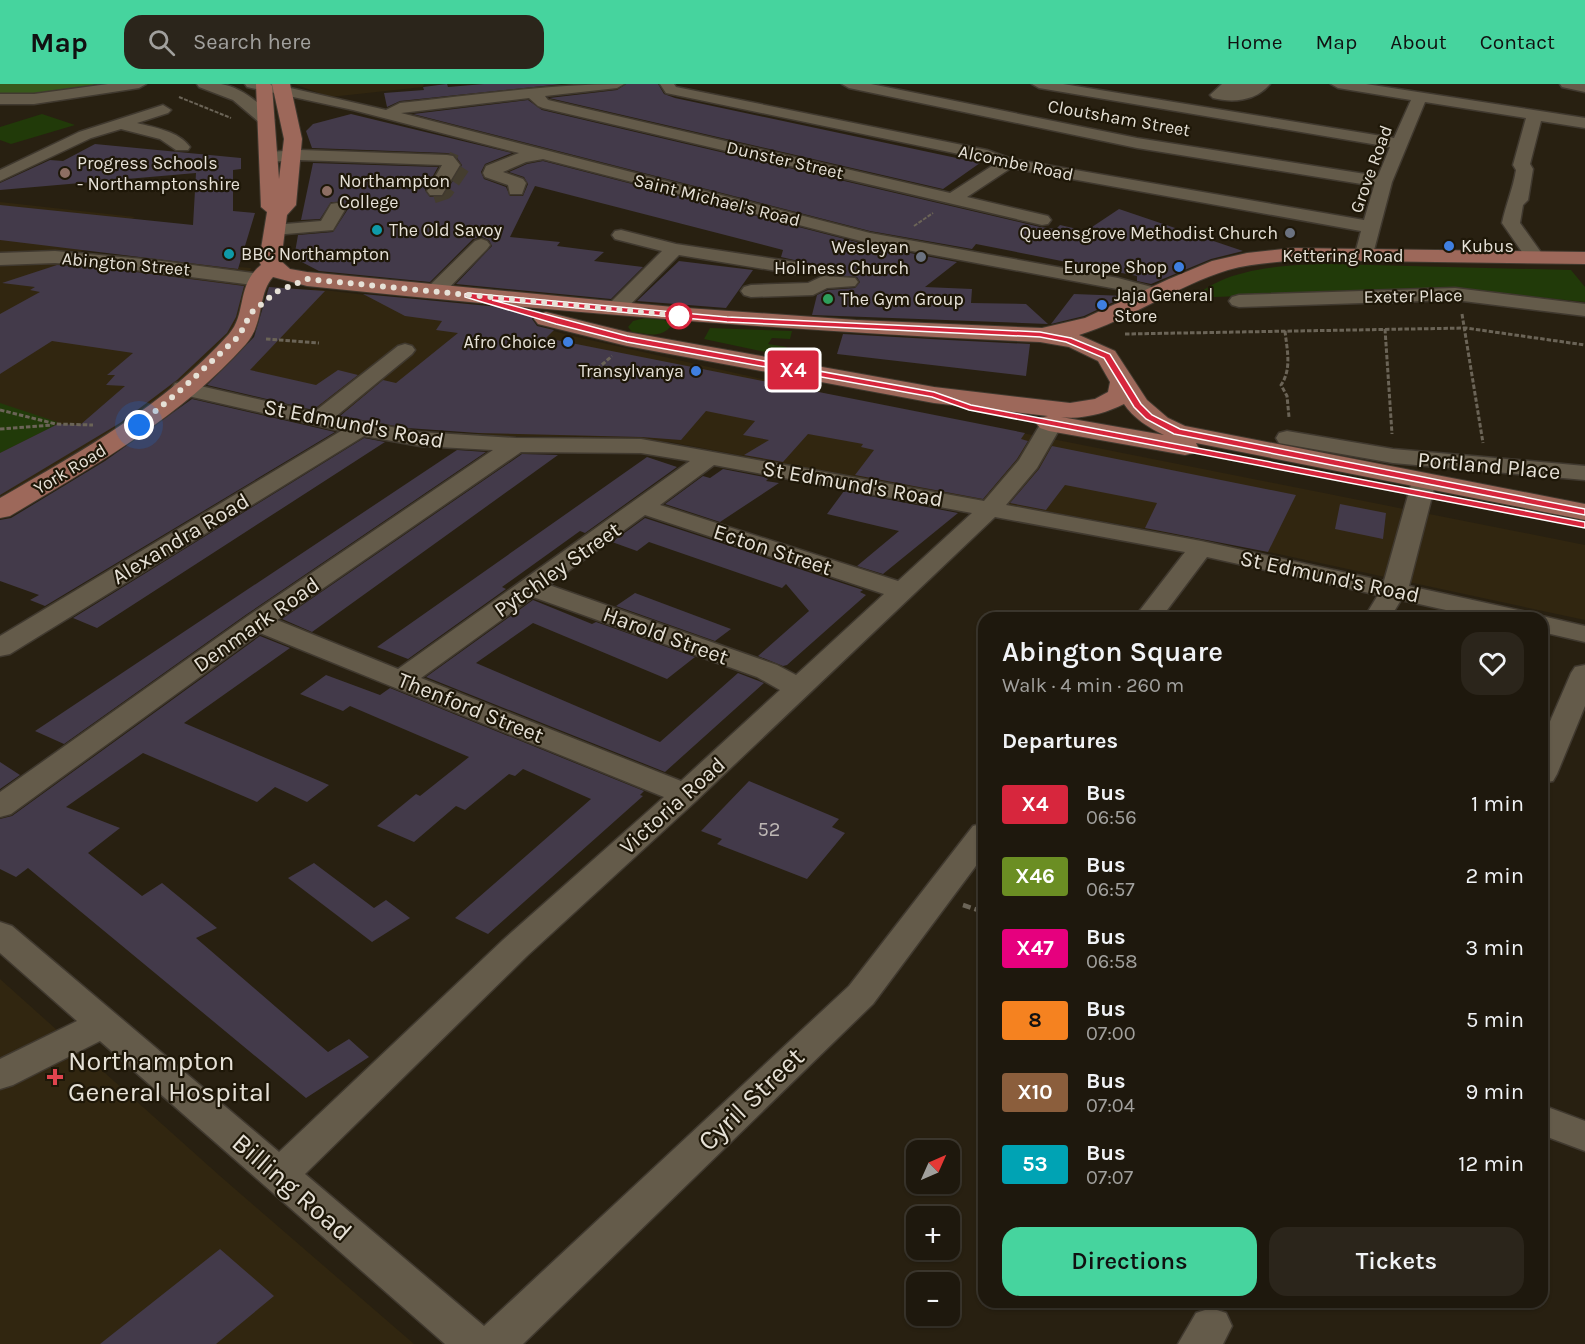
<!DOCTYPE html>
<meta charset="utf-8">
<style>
:root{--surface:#1e180d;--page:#2b251b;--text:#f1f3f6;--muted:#a1a09d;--line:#3c372e;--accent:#46d49e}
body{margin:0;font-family:Karla,sans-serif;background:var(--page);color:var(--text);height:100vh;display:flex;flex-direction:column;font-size:22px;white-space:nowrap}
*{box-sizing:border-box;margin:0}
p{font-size:20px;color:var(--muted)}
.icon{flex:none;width:33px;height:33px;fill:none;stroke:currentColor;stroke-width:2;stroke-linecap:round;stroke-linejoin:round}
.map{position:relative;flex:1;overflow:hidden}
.sheet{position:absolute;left:978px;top:528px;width:570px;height:696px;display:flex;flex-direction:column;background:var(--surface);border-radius:18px;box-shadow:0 2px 4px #0004,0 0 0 2px var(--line)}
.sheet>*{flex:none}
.badge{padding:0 12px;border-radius:4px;font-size:21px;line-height:39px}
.needle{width:39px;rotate:45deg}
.tools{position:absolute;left:906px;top:1056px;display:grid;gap:12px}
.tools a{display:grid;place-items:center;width:54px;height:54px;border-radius:12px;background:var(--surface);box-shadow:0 2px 4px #0004,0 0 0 2px var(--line);font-size:30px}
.you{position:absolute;width:30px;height:30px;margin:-15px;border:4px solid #fff;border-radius:50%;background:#1a73e8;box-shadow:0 0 0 9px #1a73e833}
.map>.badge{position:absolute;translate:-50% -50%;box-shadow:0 0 0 3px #fff}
h2{padding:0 24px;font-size:22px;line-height:54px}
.round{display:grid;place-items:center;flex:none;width:63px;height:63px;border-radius:18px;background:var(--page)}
.headline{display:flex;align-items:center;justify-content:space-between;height:102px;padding:0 24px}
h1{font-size:28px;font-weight:600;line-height:45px}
.action{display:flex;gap:12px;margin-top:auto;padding:12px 24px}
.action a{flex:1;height:69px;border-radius:18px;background:var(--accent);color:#111;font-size:24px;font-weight:600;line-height:69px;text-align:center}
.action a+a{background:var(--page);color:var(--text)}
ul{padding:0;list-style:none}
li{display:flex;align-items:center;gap:18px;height:72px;padding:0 24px}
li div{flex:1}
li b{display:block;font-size:22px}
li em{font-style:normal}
li .badge{min-width:66px;font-weight:700;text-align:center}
header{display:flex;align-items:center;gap:36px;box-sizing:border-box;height:84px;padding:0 30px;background:var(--accent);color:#111}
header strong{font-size:28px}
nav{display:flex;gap:33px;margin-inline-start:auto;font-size:21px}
.search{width:420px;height:54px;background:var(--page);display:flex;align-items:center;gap:15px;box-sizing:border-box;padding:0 21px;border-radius:18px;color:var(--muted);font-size:22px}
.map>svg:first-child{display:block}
.built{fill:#312610}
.green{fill:#213a09}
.forest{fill:#38591b}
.building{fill:#433a4a}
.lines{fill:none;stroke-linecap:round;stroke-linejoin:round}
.minor-tunnel{stroke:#443d2f;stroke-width:17;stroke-dasharray:17 8;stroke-linecap:butt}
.minor-casing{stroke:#40392f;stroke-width:3}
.major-casing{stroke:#40392f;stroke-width:2}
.path-far2{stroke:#6b6457;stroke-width:2;stroke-dasharray:4 1.5;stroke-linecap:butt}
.path-far1{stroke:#6b6457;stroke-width:3;stroke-dasharray:4.5 2;stroke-linecap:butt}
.path{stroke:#6b6457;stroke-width:4.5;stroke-dasharray:8 4;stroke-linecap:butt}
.minor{fill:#645b4a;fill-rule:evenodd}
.major{fill:#9d685a;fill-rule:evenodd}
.line{fill:#d7263d;stroke:#fff;stroke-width:1.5}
.walk{stroke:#e6e1d7;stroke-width:6;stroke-dasharray:0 10.8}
.education-dot{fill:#8d6e63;stroke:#1e1708;stroke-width:2}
.culture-dot{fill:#0f9aa8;stroke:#1e1708;stroke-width:2}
.worship-dot{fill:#6b7280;stroke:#1e1708;stroke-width:2}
.shop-dot{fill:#3f7fe0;stroke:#1e1708;stroke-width:2}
.leisure-dot{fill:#2e9e5b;stroke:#1e1708;stroke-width:2}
.stop-dot{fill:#fff;stroke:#d7263d;stroke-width:3}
.health-dot{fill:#e0444e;stroke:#1e1708;stroke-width:2}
.labels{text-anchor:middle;stroke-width:4.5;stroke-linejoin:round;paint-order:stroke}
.far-street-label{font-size:18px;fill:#e6e1d7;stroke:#1e1708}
.far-poi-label{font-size:18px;fill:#e6e1d7;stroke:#1e1708;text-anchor:start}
.number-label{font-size:20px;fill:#bdb7b4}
.street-label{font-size:22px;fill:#e6e1d7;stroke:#1e1708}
.near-poi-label{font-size:27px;fill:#e6e1d7;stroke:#1e1708;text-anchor:start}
.near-street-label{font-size:27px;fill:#e6e1d7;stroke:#1e1708}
</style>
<header>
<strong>Map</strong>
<div class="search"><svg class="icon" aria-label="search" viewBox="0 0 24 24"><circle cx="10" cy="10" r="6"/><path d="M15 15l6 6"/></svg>Search here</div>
<nav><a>Home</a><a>Map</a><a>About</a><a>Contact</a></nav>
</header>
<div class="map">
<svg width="1585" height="1260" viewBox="0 0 1585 1260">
<rect width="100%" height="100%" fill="#282011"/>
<path class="built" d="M294,0H424L423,3L330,13Z
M0,118L135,133L79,169L251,184L238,239L195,293L0,425Z
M315,205L468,223L568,251L841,313L1585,461V536L1231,460L865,395L670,358L600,353L500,352L400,341L209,298L301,208Z
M0,895L220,1092L414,1260H0Z"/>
<path class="green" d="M42,30L75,41L11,60L0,56V43Z
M1331,180L1571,186L1585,203V218L1449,204L1191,214C1201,208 1210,201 1220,197C1251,183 1297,180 1331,180Z
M645,234L664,236L672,241C661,255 648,250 632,248L628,243L633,237Z
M710,244L792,247L790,255L772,254L768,260L787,263L779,271L704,255Z
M0,319L57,338L54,342L0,369Z"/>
<path class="forest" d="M0,0H98L42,11L0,10Z"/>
<path class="building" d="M447,0L448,3L484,0H562L400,17L387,23L384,9L424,6L423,3Z
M626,0H658L664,10L675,14L980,79L943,105L549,14L617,6Z
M528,16L542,26L1040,143L1056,145L1060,141L1086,147L1119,125L1243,167L1211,175L1151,200L1137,197V192L976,160L972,165L870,147L413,30Z
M351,30L512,69L485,80L481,88L484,95L506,103L510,112H523L528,100L524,93L509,88L527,80L543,77L868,161L957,178L925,203L972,205L971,219L1026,220L1048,240L812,231L817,211L828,206L855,204L860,198L857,193L823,190L825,183L781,173L783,166L535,102L510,153L560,158L557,162L604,168L594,177L643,183L611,215L456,200L492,162L489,156L482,153L473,155L430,198L319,187L294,174L298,151L333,148L348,125L343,118H331L320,135L301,136L313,79L438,83L425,106L430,113L444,112L462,81L455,71L447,69L312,64L306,47L313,40Z
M95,60L241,74V85L233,86V127L255,129L238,185L0,156V121L193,141L196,89L0,106V99L50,76L63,77Z
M679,177L753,186L726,224L637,217Z
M57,181L105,184L244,202L236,233L227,249L177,296L120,339L0,411V369L58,340L80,341L125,302L106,301L115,291H107L133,269L52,257L0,290V230L40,208L30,206L35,203L2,199Z
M269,203L325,207L250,286L316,301L338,286L358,291L313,326L207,301L254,253Z
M363,210L542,227L536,229L532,235L537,242L554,246L546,254L1025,349L1021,355L1028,357L1017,375L983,415L855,391L874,366L861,363L863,360L808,350L783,378L744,371L769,356L743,351L755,337L706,327L681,356L641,353L478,349L407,344L340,332L383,296L396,299L458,249L436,246L442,237L405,232Z
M1074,210L1126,212L1084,232L1051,240Z
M843,250L948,256L1030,260L1026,292L837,270Z
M192,315L335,348L45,522L30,516L39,511L0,497V436L11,434L105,377Z
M364,354L385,358L97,544L73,534Z
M1052,362L1296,411L1268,468L1145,444L1157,419L1065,401L1046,426L1010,419L1039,385Z
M457,366L486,368L247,530L64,660L35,647Z
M522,370L558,371L312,548L282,535Z
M647,373L677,383L585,449L580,447L502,503L506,505L408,575L377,563Z
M723,385L769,394L766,397L779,399L720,438L665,420L703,392L710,394Z
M844,407L958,429L883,490L857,482L899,447L827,430Z
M1340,420L1386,429L1383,455L1335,445Z
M645,434L863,506L860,508L866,511L787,581L783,582L758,572L809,527L786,500L782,504L649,458L637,467L612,458Z
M635,509L731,545L715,557L616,522Z
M533,516L592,540L596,538L695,573L667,595L533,539L476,579L660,658L738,589L764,599L665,688L426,593Z
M260,552L290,564L184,639L329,701L307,718L275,703L257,718L143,669L66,723L120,744L88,769L142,812L162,799L217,844L196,854L328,968L349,955L369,973L306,1014L28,784L16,793L0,785V735L12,732Z
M326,591L380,611L390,604L644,707L640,711L643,712L488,850L455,834L591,715L523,685L515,692L509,690L465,726L456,722L414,758L377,742L416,710L420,712L469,673L350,622L343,627L300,610Z
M0,678L20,691L0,705Z
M749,697L839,735L832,743L845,749L807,795L717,760L722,755L701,747Z
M314,779L374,824L386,816L410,834L372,858L288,794Z
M220,1165L274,1212L216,1260H100Z"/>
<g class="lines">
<path class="minor-tunnel" d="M433,111L445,107L462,82L447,76"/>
<defs>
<path id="minor" d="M108,0H146L139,4L34,20H0V10H34Z
M197,0C205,0 214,0 221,0C241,3 263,21 274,36L266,41L260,39L233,16L199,3Z
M245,0H273L386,26L400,19C475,11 549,0 624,0L617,4L545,12L548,16L950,109L995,80L983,75L671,10L666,9L660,0H674L676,3L987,66L1012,75L1364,136L1374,102L1137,64L849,4L842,0H871L1137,54L1378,92L1390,63L1039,4L1032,0H1063L1394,54L1411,16L1338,4L1331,0H1366L1585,34V44L1541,37L1530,80L1533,85L1528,116L1523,121L1520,139L1545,174L1543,178H1529L1502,139C1506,120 1513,105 1516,86L1513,81L1526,34L1425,18L1392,98L1373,170L1371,174H1357L1355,170L1361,147L1011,84L967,113L1048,132L1051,136L1048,140L1042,141L543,24L538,22L529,14L401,29L870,149L1118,194L1163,206L1166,210L1163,214L1156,216L1117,205L869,159L543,75L526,78L503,88L523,95L526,99L522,110H510L508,101L485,93L483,89L486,82L519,69L353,26L247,3Z
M1222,0H1270C1256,17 1233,19 1213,14L1210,11Z
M1560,0H1585V8L1562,3Z
M163,21L171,26L168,29L137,39C156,44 178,47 190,63L188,66H176L160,55L121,45L91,54L0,97V86L79,48Z
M300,66L447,71L453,72L460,81L442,111H430L427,107L442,81L300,76L268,78L260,73L268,68Z
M337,119L343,120L346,124L333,146L274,151L268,150L265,146L268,142L274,141L321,137L331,120Z
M621,146L676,160L795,178L802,180L804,184L802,188L795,190L679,171L622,229H608L605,225L608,221L662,167L615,155L612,151L615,147Z
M481,155L487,157L490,161L487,165L440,213H426L423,209L426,205L475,157Z
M55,167L154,176L253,189L260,191L263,195L260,199L253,201L105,182L55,179L0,181V169Z
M823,192L855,194L858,198L855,202L827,204L813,211L751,213L744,211L741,207L744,203L751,201L808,199Z
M1455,204L1585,220V232L1455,216L1239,223L1232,221L1229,217L1232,213L1239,211Z
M405,260L412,262L415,266L412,270L335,333L420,348L516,354L641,355L984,417L1019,376L1044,334L1052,332L1060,334L1063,339L1037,384L1006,421L1201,457L1384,497L1412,397L1416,392L1424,390L1432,392L1436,397L1409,502L1527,528L1531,534H1482L1401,516L1390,534H1364L1378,511L1207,473L1161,534H1134L1185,468L995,433L696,717L527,872L305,1090L484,1242L849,902L973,742L984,739V771L873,920L523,1260H445L100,957L13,1001L0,1005V975L77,937L0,869V838L12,842L279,1068L503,856L664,713L260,549L11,730L0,733V708L248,532L493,366L420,362L364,352L10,570L0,572V552L341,347L175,309L172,304L175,299L183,298L314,328L398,262ZM521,368L641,369L690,377L398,585L277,536ZM714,381L972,429L898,497L660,421ZM645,431L884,510L796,591L777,581L549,501ZM533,513L757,593L780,606L681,697L421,594Z
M1287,347L1393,365L1585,382V396L1393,379L1279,359L1276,354L1279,349Z
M1542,532L1585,542V558L1542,548V534H1534Z
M1585,581V622L1557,690L1553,697L1542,699V656L1571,589L1575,583Z
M1542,1021L1585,1037V1067L1542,1051Z
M1211,1224L1226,1229L1232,1242L1223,1260H1178L1196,1229Z"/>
<path id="major" d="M256,0H270L272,2L279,95L284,55L272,0H290L302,55L296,121L287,131L281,177L290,185L307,188L673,223L856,236L1042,244L1085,234L1169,195L1212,177L1247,169L1293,164L1585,168V180L1293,176C1272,179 1249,180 1228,186C1176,202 1131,235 1079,251L1115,267L1147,316L1168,334L1185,342L1585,420V436L1196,359L1198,363L1194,369L1185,371L1049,347L1040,344L1036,339L1040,334L1048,332L934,319L627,262L538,240L534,235L538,230L546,228L627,248L934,303L1070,319L1095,315L1108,308L1110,298L1098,277L1069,263L1040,258C795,248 551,227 307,202L273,193C257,211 265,238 246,260C180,334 94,382 10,432L0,434V414C82,367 165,321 229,250C247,230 236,201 261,181L259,177L267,128L261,123ZM1124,320C1133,334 1149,344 1164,351L1061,333C1082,336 1106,329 1124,320Z"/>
</defs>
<use href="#minor" class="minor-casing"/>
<use href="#major" class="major-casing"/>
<path class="path-far2" d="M179,13L231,34
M914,142L933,129"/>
<path class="path-far1" d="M1462,230L1483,359
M1385,245L1392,350
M1285,247C1287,266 1292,285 1281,301L1287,312L1289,333
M1125,250L1466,244L1585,261
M266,255L319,259
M597,285L612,272
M0,326L56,340L93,341
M0,345L52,341"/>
<path class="path" d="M963,821L984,828"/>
<use href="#minor" class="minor"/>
<use href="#major" class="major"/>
</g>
<path class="line" d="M468,209L727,233L1040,248L1071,254L1110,270L1141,320L1152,331L1180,345L1585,425V431L1174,350L1146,335L1134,323L1104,274L1066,258L1040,253L727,238L492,216L627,252L934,308L971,321L1585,438V444L969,326L932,313L627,258L556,240L465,213V210Z"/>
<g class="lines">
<path class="walk" d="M139,341L183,304L239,252L251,229L276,208L307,195L672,231L679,236V232"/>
</g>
<g class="education-dot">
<circle cx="65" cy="89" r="6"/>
<circle cx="327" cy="107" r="6"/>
</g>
<g class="culture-dot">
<circle cx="377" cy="146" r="6"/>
<circle cx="229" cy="170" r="6"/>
</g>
<g class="worship-dot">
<circle cx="1290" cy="149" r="6"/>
<circle cx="921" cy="173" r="6"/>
</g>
<g class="shop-dot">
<circle cx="1449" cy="162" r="6"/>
<circle cx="1179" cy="183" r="6"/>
<circle cx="1102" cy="221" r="6"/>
<circle cx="568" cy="258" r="6"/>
<circle cx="696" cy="287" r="6"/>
</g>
<circle class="leisure-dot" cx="828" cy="215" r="6"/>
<circle class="stop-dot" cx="679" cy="232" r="12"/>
<path class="health-dot" d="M52 984h6v6h6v6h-6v6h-6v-6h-6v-6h6z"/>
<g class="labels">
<g class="far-street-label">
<text transform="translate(1119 34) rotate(10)" y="6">Cloutsham Street</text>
<text transform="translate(785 76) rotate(13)" y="6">Dunster Street</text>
<text transform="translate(1016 79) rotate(12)" y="6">Alcombe Road</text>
<text transform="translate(1371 85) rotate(-70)" y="6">Grove Road</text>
<text transform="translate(717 116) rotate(14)" y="6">Saint Michael's Road</text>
<text x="1343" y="178">Kettering Road</text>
<text transform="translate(126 180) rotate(5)" y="6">Abington Street</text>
<text transform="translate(1413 212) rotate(-1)" y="6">Exeter Place</text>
<text transform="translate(70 385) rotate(-31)" y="6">York Road</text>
</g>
<g class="far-poi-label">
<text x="77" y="85">Progress Schools<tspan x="77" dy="21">- Northamptonshire</tspan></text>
<text x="339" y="103">Northampton<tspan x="339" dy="21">College</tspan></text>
<text x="389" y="152">The Old Savoy</text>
<text x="1278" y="155" text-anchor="end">Queensgrove Methodist Church</text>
<text x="1461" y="168">Kubus</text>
<text x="909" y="169" text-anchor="end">Wesleyan<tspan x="909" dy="21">Holiness Church</tspan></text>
<text x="241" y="176">BBC Northampton</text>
<text x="1167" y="189" text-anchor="end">Europe Shop</text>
<text x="1114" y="217">Jaja General<tspan x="1114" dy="21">Store</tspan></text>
<text x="840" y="221">The Gym Group</text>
<text x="556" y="264" text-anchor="end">Afro Choice</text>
<text x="684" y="293" text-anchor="end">Transylvanya</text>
</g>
<g class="number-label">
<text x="769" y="752">52</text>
</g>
<g class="street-label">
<text transform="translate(354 339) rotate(11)" y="8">St Edmund's Road</text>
<text transform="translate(1489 381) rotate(5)" y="8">Portland Place</text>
<text transform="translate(853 399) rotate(10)" y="8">St Edmund's Road</text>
<text transform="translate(180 454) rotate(-31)" y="8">Alexandra Road</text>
<text transform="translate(773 465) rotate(18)" y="8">Ecton Street</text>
<text transform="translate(557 485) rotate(-35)" y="8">Pytchley Street</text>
<text transform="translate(1330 492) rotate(12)" y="8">St Edmund's Road</text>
<text transform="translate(256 540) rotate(-35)" y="8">Denmark Road</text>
<text transform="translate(666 551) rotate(20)" y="8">Harold Street</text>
<text transform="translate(471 623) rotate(22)" y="8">Thenford Street</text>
<text transform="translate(672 721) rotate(-42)" y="8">Victoria Road</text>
</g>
<g class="near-poi-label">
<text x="68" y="986">Northampton<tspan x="68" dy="31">General Hospital</tspan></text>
</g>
<g class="near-street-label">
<text transform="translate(751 1015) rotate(-44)" y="9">Cyril Street</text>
<text transform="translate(292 1103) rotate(41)" y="9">Billing Road</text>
</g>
</g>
</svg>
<div class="tools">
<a><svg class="needle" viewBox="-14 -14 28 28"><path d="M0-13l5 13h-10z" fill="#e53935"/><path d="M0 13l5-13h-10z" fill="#a1a09d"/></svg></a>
<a>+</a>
<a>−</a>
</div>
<div class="you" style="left:139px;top:341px"></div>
<b class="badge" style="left:793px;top:286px;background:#d7263d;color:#fff">X4</b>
<section class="sheet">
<div class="headline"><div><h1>Abington Square</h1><p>Walk · 4 min · 260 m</p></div><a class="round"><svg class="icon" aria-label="heart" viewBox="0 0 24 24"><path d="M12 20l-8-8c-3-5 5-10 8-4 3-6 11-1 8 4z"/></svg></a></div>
<h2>Departures</h2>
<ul>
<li><span class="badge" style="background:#d7263d;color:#fff">X4</span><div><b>Bus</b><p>06:56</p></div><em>1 min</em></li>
<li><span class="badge" style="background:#6b8e23;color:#fff">X46</span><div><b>Bus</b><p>06:57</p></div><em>2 min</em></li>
<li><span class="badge" style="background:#e6007e;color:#fff">X47</span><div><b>Bus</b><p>06:58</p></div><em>3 min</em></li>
<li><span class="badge" style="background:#f58220;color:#111">8</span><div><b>Bus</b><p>07:00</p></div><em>5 min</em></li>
<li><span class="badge" style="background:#8b5e3c;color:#fff">X10</span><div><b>Bus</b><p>07:04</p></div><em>9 min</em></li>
<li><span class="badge" style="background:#00a3b4;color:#fff">53</span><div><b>Bus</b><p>07:07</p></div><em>12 min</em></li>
</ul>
<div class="action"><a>Directions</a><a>Tickets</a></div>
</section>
</div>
